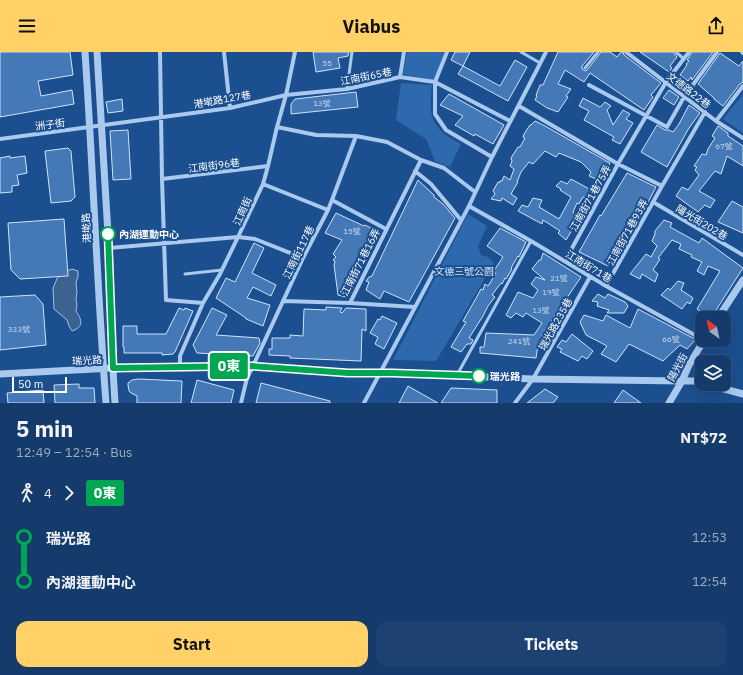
<!DOCTYPE html>
<meta charset="utf-8">
<style>
:root{--surface:#143b6b;--page:#1d4271;--text:#f1f3f6;--muted:#9dadc1;--line:#33557e;--accent:#ffd166}
body{margin:0;font-family:"IBM Plex Sans","Noto Sans TC",sans-serif;background:var(--page);color:var(--text);height:100vh;display:flex;flex-direction:column;font-size:15px;white-space:nowrap}
*{box-sizing:border-box;margin:0}
p{font-size:13px;color:var(--muted)}
.icon{flex:none;width:22px;height:22px;fill:none;stroke:currentColor;stroke-width:2;stroke-linecap:round;stroke-linejoin:round}
.map{position:relative;height:351px;overflow:hidden}
.sheet{display:flex;flex-direction:column;background:var(--surface);flex:1}
.sheet>*{flex:none}
.badge{padding:0 8px;border-radius:3px;font-size:14px;line-height:26px}
.needle{width:26px;rotate:327deg}
.buttons{position:absolute;left:695px;top:259px;display:grid;gap:8px}
.buttons a{display:grid;place-items:center;width:36px;height:36px;border-radius:8px;background:var(--surface);box-shadow:0 4px 16px #0002,0 0 0 1px var(--line);font-size:20px}
.scale{position:absolute;left:12px;bottom:10px;width:55px;box-sizing:border-box;padding-left:4px;border:2px solid #fff;border-top:0;font-size:11px;line-height:14px;white-space:nowrap;color:#fff;-webkit-text-stroke:3px #1b4f8f;paint-order:stroke}
.map>.badge{position:absolute;translate:-50% -50%;box-shadow:0 0 0 2px #fff}
.legs{display:flex;align-items:center;gap:6px;height:44px;padding:0 16px;font-size:13px}
.legs p{margin-inline-start:auto}
.overview{display:flex;align-items:center;justify-content:space-between;height:68px;padding:0 16px}
h1{font-size:22px;font-weight:700;line-height:30px}
.action{display:flex;gap:8px;margin-top:auto;padding:8px 16px}
.action a{flex:1;height:46px;border-radius:12px;background:var(--accent);color:#111;font-size:16px;font-weight:700;line-height:46px;text-align:center}
.action a+a{background:var(--page);color:var(--text)}
ul{padding:0 16px;list-style:none}
li{display:flex;align-items:center;gap:14px;height:44px;font-size:15px}
li i{display:grid;place-items:center;width:6px;height:100%;margin:0 5px;background:currentColor}
li i::after{content:'';width:10px;height:10px;margin:-5px;border:3px solid;border-radius:50%;background:var(--surface)}
li p{margin-inline-start:auto}
li:first-child i{background:linear-gradient(#0000 50%,currentColor 0)}
li:last-child i{background:linear-gradient(currentColor 50%,#0000 0)}
header{display:flex;justify-content:space-between;align-items:center;height:52px;padding:0 16px;background:var(--accent);color:#111;font-size:18px;font-weight:700}
.map>svg:first-child{display:block}
.green{fill:#2e69ad}
.water{fill:#3c6290;stroke:#9cc4f0}
.building{fill:#4478b7;stroke:#cfe3fa}
.lines{fill:none;stroke-linecap:round;stroke-linejoin:round}
.service{stroke:#a9c9ee;stroke-width:3}
.minor{stroke:#a9c9ee;stroke-width:4}
.tertiary{stroke:#a9c9ee;stroke-width:7}
.line-1-casing{stroke:#fff;stroke-width:9}
.line-1{stroke:#00a651;stroke-width:6}
.stop-1-dot{fill:#fff;stroke:#00a651;stroke-width:2}
.labels{text-anchor:middle;stroke-width:4;stroke-linejoin:round;paint-order:stroke}
.number-label{font-size:8px;fill:#d0dded}
.street-label{font-size:10px;fill:#fff;stroke:#1b4f8f}
.stop-label{font-size:10px;font-weight:bold;fill:#fff;stroke:#1b4f8f;text-anchor:start}
.park-label{font-size:10px;fill:#cfe3fa;stroke:#1b4f8f}
</style>
<header><svg class="icon" aria-label="menu" viewBox="0 0 24 24"><path d="M4 6h16M4 12h16M4 18h16"/></svg>Viabus<svg class="icon" aria-label="share" viewBox="0 0 24 24"><path d="M12 15V3M7 8l5-5 5 5M5 13v7h14v-7"/></svg></header>
<div class="map">
<svg width="743" height="351" viewBox="0 0 743 351">
<rect width="100%" height="100%" fill="#1b4f8f"/>
<path class="green" d="M407,0H444L435,29L403,22Z
M401,31L432,33C431,41 430,50 431,58C432,75 447,85 461,92L450,115L435,109L426,87L396,68Z
M743,42V81L723,67Z
M468,162L487,174L478,194L481,203L488,205L494,211L436,309L393,308Z"/>
<path class="water" d="M72,217L78,219V225L76,230L77,240L76,247L77,253L76,259C82,268 84,275 72,279L69,274L67,268L54,257L53,236L59,222Z"/>
<path class="building" d="M0,0H70L73,23L38,29L41,44L72,38L74,52L0,65Z
M313,0H349L348,4L338,6L340,16L316,20Z
M455,0H470L463,14L451,8Z
M558,0H594L582,14V17L585,19L587,18L601,0H610L617,5L621,0H623L624,3L661,31L651,43L653,45L644,58L590,21L584,30L565,18L558,32L571,37L566,44L568,45L558,60L547,56L535,48L537,44L536,43L540,33H543Z
M640,0H673L677,5L670,14L672,16L669,20Z
M692,0H713L692,28L691,25L688,29L680,23L687,13L686,12L689,9L687,8Z
M720,1L739,14L743,9V30L740,32L723,54L714,47V46L698,32Z
M515,8L527,15L508,49L458,22L463,14L500,34Z
M669,38L679,45L674,53L663,46Z
M356,40L358,55L291,62V52L295,47Z
M449,42L504,73L493,92L475,82L474,84L455,73L463,64L440,53Z
M583,46L600,55L605,50L611,54L607,58L613,73L623,58L630,62L626,67L633,71L620,92L612,88L614,85L584,68L589,59L579,54Z
M122,47L123,59L108,61L106,50Z
M689,53L700,61L689,76L667,115L641,100L657,73L665,78H669L673,80L679,72Z
M535,69L545,74L610,111L607,118L603,116L596,127L589,124L591,120L581,110L559,101L556,105L545,99L533,112L529,110L521,120L517,130H518L511,142L517,146L513,153L502,146L501,149L491,147L495,142L493,139L498,130L499,131L500,129H502L504,124L510,128L514,117L510,114L512,109L511,106L518,95H520L525,86L523,85L524,82L530,73H531Z
M718,74L728,81V84L743,94V114L727,104L721,122L715,119L699,139L715,148L710,156L705,153L698,160L676,144L682,135L688,138L699,123L695,118L697,115L694,114L702,102L706,103L708,97L715,86L712,84Z
M128,78L131,127L113,128L110,79Z
M68,96L71,99L75,145L71,149L51,151L45,99Z
M10,104V106L25,104L27,121L17,123L19,133L12,134V140L0,141V106Z
M627,121L656,135L637,171L633,169L608,214L579,200L600,163L601,164Z
M571,127L593,139L588,147L583,145L579,152L577,151L573,160L579,166L566,188L558,181L560,179L543,168L542,172L518,159L522,153L528,155L533,146L542,148L539,155L559,167L571,145L560,138L561,137L556,134L561,129L567,132Z
M418,128L434,143V145L443,152L455,166L409,250L384,239L380,247L366,238L369,230L366,229L369,225L372,224Z
M732,149L743,155V181L718,170Z
M336,161L364,174L365,173L377,179L362,213L360,212L346,245L338,243L334,213L335,209L333,208L336,205L333,202L342,188L325,181Z
M64,167L68,224L20,227L11,218L8,171Z
M664,168L672,171L670,175L699,191L702,186L743,216L711,266H700L705,263L697,257L720,219L708,214L704,223L697,219L702,210L691,205L692,203L679,197L681,192L672,188L658,206L660,207L653,218L658,222L655,230L642,222L640,227L630,222L646,202L651,205L657,194L652,189L655,182V179Z
M500,176L526,190L519,205L518,204L511,216L512,217L506,227L505,226L502,232L501,231L492,243L495,245L488,254L483,264L469,286L473,288L471,292H467L461,300L451,295L466,270L463,269L475,248L481,237L483,238L485,232L488,234L496,221L493,220L503,205L487,194Z
M254,191L264,196L252,221L276,233L271,244L253,235L247,246L270,253L263,274L246,267V266L216,246L226,226L235,230Z
M543,201L581,225L542,283L543,292L538,293L536,306L480,301V295H484L486,281L534,283L542,271L526,261L523,265L516,261L511,266L506,263L518,240L533,246L538,238L531,232L536,225L545,228L532,217L539,208H541Z
M678,229L684,231L681,238L693,246L690,252L687,250L682,257L661,243L668,236L670,238Z
M598,242L605,246L608,242L625,250L628,254L624,261H607L609,258L597,254L598,250L592,249Z
M35,243L43,252L46,293L0,298V245Z
M326,255L342,256L340,260L342,261L346,256L366,257V279L362,277L361,309L290,306V304L269,303V297H272V286H290V283L303,284L304,257L326,258Z
M179,256L184,258L185,256L193,259L175,300L173,302L162,303V301H124V295H123V274H137V282H166Z
M212,256L227,263L216,283L259,286L260,291L253,304L197,301L193,293Z
M638,257L691,285L696,287L687,297L680,293L663,309L629,292L616,310L601,302L607,294L586,283L580,270L584,263L603,269L606,263L630,276Z
M382,264L397,271L384,297L375,292L378,285L370,281L378,267L380,268Z
M572,282L593,299L587,307L582,304L578,309L560,300L562,297L557,295L562,288L566,290Z
M139,327L182,329L181,351H137V344L131,341L129,339L128,333V331L132,328Z
M197,328L234,338L231,351H191Z
M261,331L330,349V351H256Z
M79,332V336H94L95,351H55L54,333Z
M408,334L413,337L438,351H399Z
M451,336L497,338V351H441Z
M545,337L558,345L553,351H527Z
M43,338L44,351H8L7,341Z
M623,338L641,351H614Z"/>
<g class="lines">
<path class="service" d="M521,0L540,11
M676,0L684,7
M585,16L598,0
M347,37L352,0
M185,222L222,218
M457,323L531,189"/>
<path class="minor" d="M160,0L162,127L166,248L203,251
M224,0L230,56
M447,0L435,30V62L446,78L492,105
M626,0L716,69L743,86
M742,0L743,1
M400,25L404,0
M589,33L667,75L684,45L717,0
M519,54L618,112L662,134
M716,69L743,34
M277,75L316,83L356,84L387,90L421,108L444,116L475,140
M0,87L230,56L286,43L347,37L400,25L435,30L510,69
M415,119L431,132L461,168
M162,127L268,114
M263,132L328,158L332,148L356,84
M332,148L386,177
M653,150L743,203
M469,154L531,189L606,234L702,287
M109,196L238,185L255,187L303,206
M565,209L618,112L666,30L689,0
M606,234L662,134L705,60
M283,249L350,251L415,255
M350,251L421,108
M180,315V304L203,251L220,222L238,185L263,132L268,114L277,75L286,43L295,0
M241,351L247,326L253,314L303,206L328,158
M364,351L469,154L492,105L546,0
M515,351L533,327L590,225"/>
<path class="tertiary" d="M85,0C93,117 97,234 106,351
M97,0L108,182L112,301L115,351
M718,266L743,228
M0,322L113,316L253,314L348,321H392L533,327L682,329H694L702,331
M706,332L743,342
M669,351L682,329L689,313L704,288"/>
</g>
<g class="lines">
<defs>
<path id="line-1" d="M108,182L113,316L252,314L348,321H392L479,324"/>
</defs>
<use href="#line-1" class="line-1-casing"/>
<use href="#line-1" class="line-1"/>
</g>
<g class="stop-1-dot">
<circle cx="108" cy="182" r="7"/>
<circle cx="479" cy="324" r="7"/>
</g>
<g class="labels">
<g class="number-label">
<text x="327" y="14">55</text>
<text x="322" y="54">13號</text>
<text x="724" y="97">67號</text>
<text x="352" y="182">15號</text>
<text x="559" y="229">21號</text>
<text x="551" y="243">19號</text>
<text x="541" y="261">13號</text>
<text x="19" y="280">333號</text>
<text x="671" y="290">66號</text>
<text x="519" y="292">241號</text>
</g>
<g class="street-label">
<text transform="translate(366 24) rotate(-11)" y="4">江南街65巷</text>
<text transform="translate(689 38) rotate(37)" y="4">文德路22巷</text>
<text transform="translate(222 47) rotate(-10)" y="4">港墘路127巷</text>
<text transform="translate(50 72) rotate(-8)" y="4">洲子街</text>
<text transform="translate(214 113) rotate(-7)" y="4">江南街96巷</text>
<text transform="translate(590 146) rotate(-61)" y="4">江南街71巷75弄</text>
<text transform="translate(242 159) rotate(-66)" y="4">江南街</text>
<text transform="translate(702 170) rotate(31)" y="4">陽光街202巷</text>
<text transform="translate(86 176) rotate(-93)" y="4">港墘路</text>
<text transform="translate(627 180) rotate(-61)" y="4">江南街71巷93弄</text>
<text transform="translate(298 200) rotate(-64)" y="4">江南街117巷</text>
<text transform="translate(360 210) rotate(-63)" y="4">江南街71巷16弄</text>
<text transform="translate(589 214) rotate(31)" y="4">江南街71巷</text>
<text transform="translate(555 272) rotate(-61)" y="4">瑞光路235巷</text>
<text transform="translate(87 308) rotate(-3)" y="4">瑞光路</text>
<text transform="translate(677 315) rotate(-62)" y="4">陽光街</text>
</g>
<g class="stop-label">
<text x="119" y="186">內湖運動中心</text>
<text x="490" y="328">瑞光路</text>
</g>
<g class="park-label">
<text x="464" y="223">文德三號公園</text>
</g>
</g>
</svg>
<div class="buttons">
<a><svg class="needle" viewBox="-14 -14 28 28"><path d="M0-13l5 13h-10z" fill="#e53935"/><path d="M0 13l5-13h-10z" fill="#9dadc1"/></svg></a>
<a><svg class="icon" aria-label="layers" viewBox="0 0 24 24"><path d="M12 4l9 5-9 5-9-5zM3 14l9 5 9-5"/></svg></a>
</div>
<div class="scale">50 m</div>
<b class="badge" style="left:229px;top:314px;background:#00a651;color:#fff">0東</b>
</div>
<section class="sheet">
<div class="overview"><div><h1>5 min</h1><p>12:49 – 12:54 · Bus</p></div><b>NT$72</b></div>
<div class="legs"><svg class="icon" aria-label="walk" viewBox="0 0 24 24"><circle cx="13" cy="4" r="2"/><path d="M13 8l-2 6 4 7M11 14l-3 7M7 12l3-4h3l4 4"/></svg>4<svg class="icon" aria-label="forward" viewBox="0 0 24 24"><path d="M9 5l7 7-7 7"/></svg><b class="badge" style="background:#00a651;color:#fff">0東</b></div>
<ul>
<li><i style="color:#00a651"></i><b>瑞光路</b><p>12:53</p></li>
<li><i style="color:#00a651"></i><b>內湖運動中心</b><p>12:54</p></li>
</ul>
<div class="action"><a>Start</a><a>Tickets</a></div>
</section>
